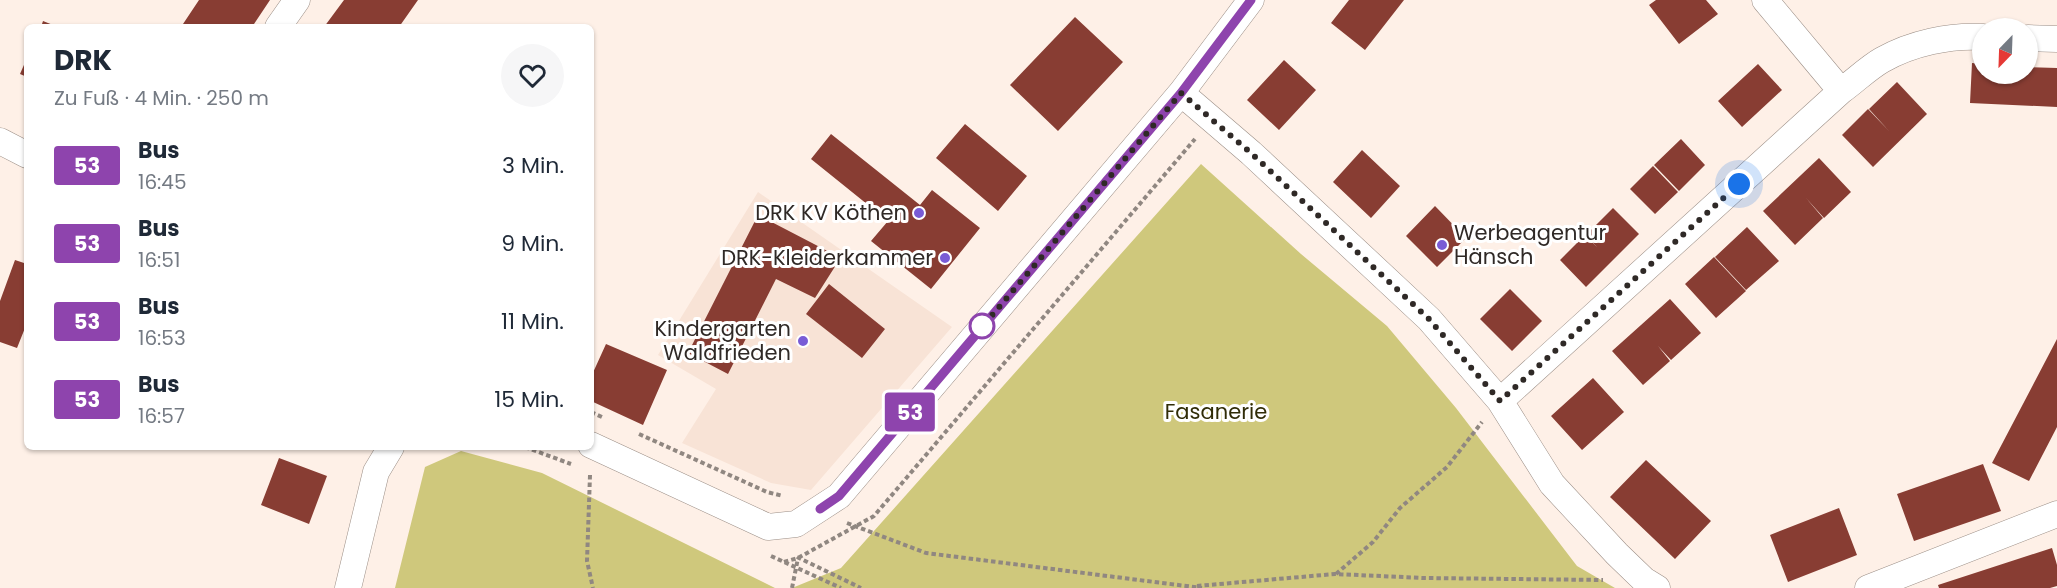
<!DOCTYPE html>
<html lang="de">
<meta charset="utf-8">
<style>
:root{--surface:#fff;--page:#f6f6f7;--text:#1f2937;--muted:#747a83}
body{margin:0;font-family:Poppins,sans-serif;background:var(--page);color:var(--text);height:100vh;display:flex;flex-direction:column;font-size:22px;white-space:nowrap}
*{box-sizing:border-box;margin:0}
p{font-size:20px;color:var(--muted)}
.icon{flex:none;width:33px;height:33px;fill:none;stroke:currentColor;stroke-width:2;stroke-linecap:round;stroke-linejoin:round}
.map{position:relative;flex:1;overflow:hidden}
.drawer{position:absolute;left:24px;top:24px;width:570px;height:426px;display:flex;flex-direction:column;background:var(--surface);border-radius:9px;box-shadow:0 2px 4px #0004}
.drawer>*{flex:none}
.badge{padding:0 12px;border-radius:4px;font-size:21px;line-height:39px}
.needle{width:39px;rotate:203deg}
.fabs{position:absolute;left:1972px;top:18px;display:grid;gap:12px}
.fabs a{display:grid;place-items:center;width:66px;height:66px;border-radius:50%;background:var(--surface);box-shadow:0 2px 4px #0004;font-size:30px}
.you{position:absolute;width:30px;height:30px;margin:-15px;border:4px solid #fff;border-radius:50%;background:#1a73e8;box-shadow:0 0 0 9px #1a73e833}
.map>.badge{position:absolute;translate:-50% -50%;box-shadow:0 0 0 3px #fff}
.round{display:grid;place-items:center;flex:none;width:63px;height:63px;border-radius:32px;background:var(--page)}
.head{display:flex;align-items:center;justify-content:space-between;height:102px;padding:0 30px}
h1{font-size:28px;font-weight:700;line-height:45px}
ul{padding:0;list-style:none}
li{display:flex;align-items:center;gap:18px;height:78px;padding:0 30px}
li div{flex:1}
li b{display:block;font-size:22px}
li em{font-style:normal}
li .badge{min-width:66px;font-weight:700;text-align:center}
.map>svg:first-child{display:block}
.built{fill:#f8e3d6}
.green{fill:#cfc87c}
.building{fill:#883d33}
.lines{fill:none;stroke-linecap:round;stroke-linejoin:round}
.street-casing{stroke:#9b8e86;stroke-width:27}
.path{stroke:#908781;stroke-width:4;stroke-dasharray:4.5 3;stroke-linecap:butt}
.street{stroke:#fff;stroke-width:26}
.line-casing{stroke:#fff;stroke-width:14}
.line{stroke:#8e44ad;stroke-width:9}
.walk{stroke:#2f2926;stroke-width:6;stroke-dasharray:0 10.8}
.poi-dot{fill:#795cd6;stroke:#fff;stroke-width:2}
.stop-dot{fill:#fff;stroke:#8e44ad;stroke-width:3}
.labels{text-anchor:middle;stroke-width:6;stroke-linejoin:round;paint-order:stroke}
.poi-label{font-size:21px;fill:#2f2926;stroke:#fff;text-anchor:end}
.park-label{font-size:21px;fill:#302c07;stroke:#fff}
</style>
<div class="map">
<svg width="2057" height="588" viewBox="0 0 2057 588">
<rect width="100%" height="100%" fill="#fef0e7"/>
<path class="built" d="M758,192L952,327L811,490L771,483L682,443L716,389L658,355Z"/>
<path class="green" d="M1201,164L1301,254L1387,326L1456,408L1577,566L1615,588H792L841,568Z
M461,451L542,473L775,588H395L425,467Z"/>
<path class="building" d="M199,0H270L252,27H181Z
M344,0H418L399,27H324Z
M1349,0H1404L1365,50L1331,23Z
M1656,0H1706L1718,14L1679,44L1649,5Z
M1075,17L1123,62L1058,131L1010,85Z
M43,21L58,27H41Z
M27,58V77L20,74Z
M1284,60L1316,90L1279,130L1247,100Z
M1972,63L1983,64V74H2028V67L2057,68V107L1970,103Z
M1758,64L1782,90L1742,127L1718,101Z
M1897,82L1927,114L1873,167L1842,135L1868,109L1889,131L1869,109Z
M965,124L1027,176L998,211L936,158Z
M831,134L920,205L932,190L980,228L931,289L871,241L888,221L811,159Z
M1681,139L1705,165L1679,191L1654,165Z
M1362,150L1400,186L1371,218L1333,182Z
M1819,158L1851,192L1824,218L1806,198L1823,218L1795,245L1763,211Z
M1653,166L1678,192L1655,214L1630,189Z
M1435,206L1466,238L1437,267L1406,236Z
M1613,208L1639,234L1586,287L1560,260L1585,235L1597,247L1586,235Z
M758,215L839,257L836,265L815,298L776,279L728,374L688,353Z
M1747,227L1779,261L1746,290L1715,257Z
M1714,257L1746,291L1716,318L1685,284Z
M15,260L27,264V323L17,348L0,342V301Z
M829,284L885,329L862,358L806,314Z
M1510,289L1542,321L1512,351L1480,319Z
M1670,299L1701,333L1671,360L1658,346L1670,361L1643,385L1612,351Z
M2057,339V427L2029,481L1992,463Z
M606,344L667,370L643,425L591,401V377Z
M1593,378L1624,412L1582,450L1551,416Z
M279,458L327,476L309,524L261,505Z
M1646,460L1711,521L1675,559L1610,497Z
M1983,464L2001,511L1914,541L1897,494Z
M1839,508L1857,555L1788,582L1770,535Z
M2052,548L2057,565V586L2050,588H1939L1938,585Z"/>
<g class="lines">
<defs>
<path id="street" d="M1765,0L1841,91
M278,27L297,0
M2028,38L2057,39
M1181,93L1251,153L1429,319L1500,401L1552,484L1617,554L1644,580L1657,588
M0,141L27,155
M1500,401L1841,91C1855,81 1868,68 1882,60C1912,43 1950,35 1983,37
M591,445L768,527L796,524L839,496L1181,93L1251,0
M348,588L376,472L391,447
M1868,588L2057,514"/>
</defs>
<use href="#street" class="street-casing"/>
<path class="path" d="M591,412L604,418
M639,434L767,492L783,496
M525,447L571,464
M590,475L587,561L593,588
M847,523L926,553L1202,588
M771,556L841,588
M797,557L861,588
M784,562L798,558L874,516L1195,139
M1336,574L1373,542L1400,508L1447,467L1482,422
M1197,586L1335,574L1424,578L1603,580
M792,588L798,558"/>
<use href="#street" class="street"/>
</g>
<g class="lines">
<defs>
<path id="line" d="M820,509L839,496L1181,93L1251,0"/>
</defs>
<use href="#line" class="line-casing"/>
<use href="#line" class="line"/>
<path class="walk" d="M982,326L977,333L1181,93L1251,153L1429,319L1500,401L1739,184"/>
</g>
<g class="poi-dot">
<circle cx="919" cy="213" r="6"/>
<circle cx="1442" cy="245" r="6"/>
<circle cx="945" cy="258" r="6"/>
<circle cx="803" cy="341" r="6"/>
</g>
<circle class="stop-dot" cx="982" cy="326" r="12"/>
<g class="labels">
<g class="poi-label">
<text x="907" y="220">DRK KV Köthen</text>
<text x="1454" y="240" text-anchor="start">Werbeagentur<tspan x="1454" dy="24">Hänsch</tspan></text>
<text x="933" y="265">DRK-Kleiderkammer</text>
<text x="791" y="336">Kindergarten<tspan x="791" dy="24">Waldfrieden</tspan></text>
</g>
<g class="park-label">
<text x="1216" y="419">Fasanerie</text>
</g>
</g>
</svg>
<div class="fabs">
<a><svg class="needle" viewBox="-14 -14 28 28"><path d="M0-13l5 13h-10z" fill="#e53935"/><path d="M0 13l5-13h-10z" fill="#747a83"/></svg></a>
</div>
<div class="you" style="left:1739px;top:184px"></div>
<b class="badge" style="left:910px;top:412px;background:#8e44ad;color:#fff">53</b>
<section class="drawer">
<div class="head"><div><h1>DRK</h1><p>Zu Fuß · 4 Min. · 250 m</p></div><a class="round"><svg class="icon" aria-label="heart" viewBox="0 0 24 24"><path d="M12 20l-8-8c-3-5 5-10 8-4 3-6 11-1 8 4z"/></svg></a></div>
<ul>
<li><span class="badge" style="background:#8e44ad;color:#fff">53</span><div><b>Bus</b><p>16:45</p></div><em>3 Min.</em></li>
<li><span class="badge" style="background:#8e44ad;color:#fff">53</span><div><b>Bus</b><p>16:51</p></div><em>9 Min.</em></li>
<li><span class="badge" style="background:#8e44ad;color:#fff">53</span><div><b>Bus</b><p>16:53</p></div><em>11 Min.</em></li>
<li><span class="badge" style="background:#8e44ad;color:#fff">53</span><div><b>Bus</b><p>16:57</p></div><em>15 Min.</em></li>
</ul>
</section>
</div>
